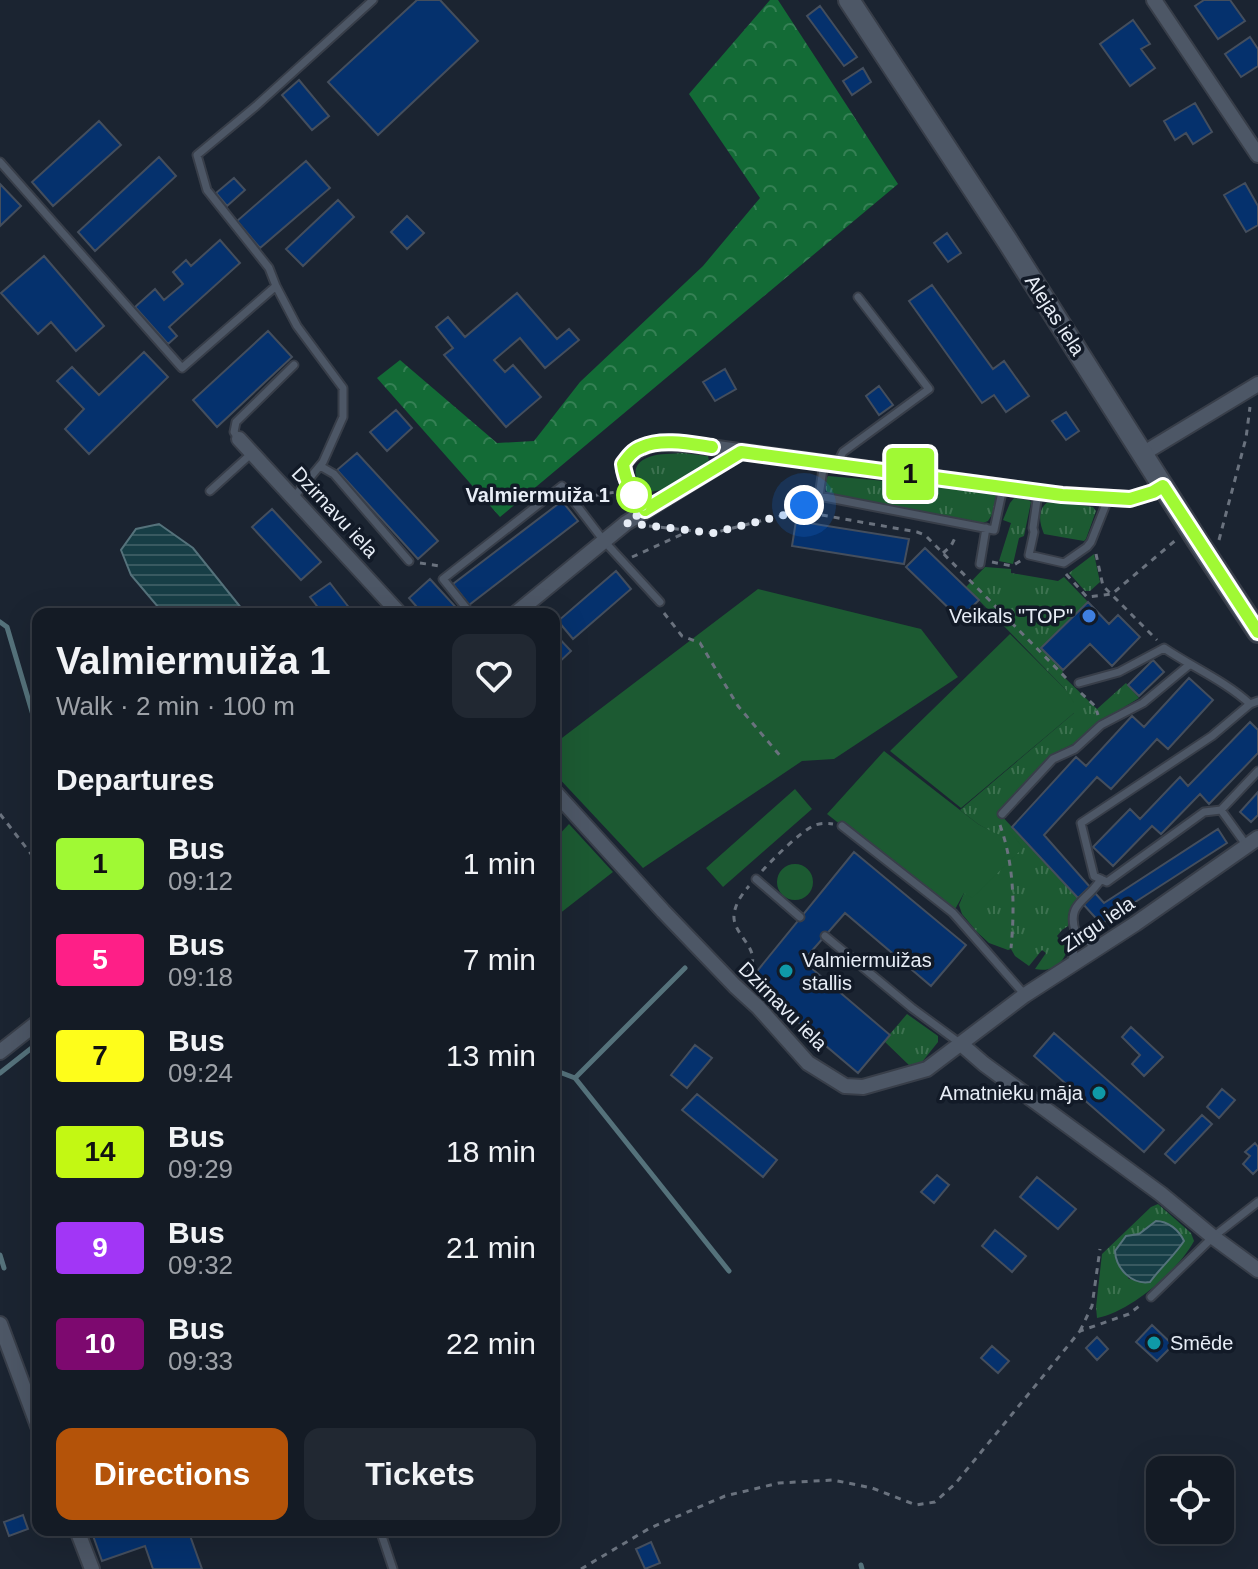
<!DOCTYPE html>
<meta charset="utf-8">
<style>
:root{--surface:#141b25;--page:#212832;--text:#f1f3f6;--muted:#9da1a7;--line:#333942;--accent:#b45309}
body{margin:0;font-family:Helvetica,sans-serif;background:var(--page);color:var(--text);height:100vh;display:flex;flex-direction:column;font-size:30px;white-space:nowrap}
*{box-sizing:border-box;margin:0}
p{font-size:26px;color:var(--muted)}
.icon{flex:none;width:44px;height:44px;fill:none;stroke:currentColor;stroke-width:2;stroke-linecap:round;stroke-linejoin:round}
.map{position:relative;flex:1;overflow:hidden}
.panel{position:absolute;left:32px;top:608px;width:528px;height:928px;display:flex;flex-direction:column;background:var(--surface);border-radius:16px;box-shadow:0 8px 32px #0002,0 0 0 2px var(--line)}
.panel>*{flex:none}
.badge{padding:0 16px;border-radius:6px;font-size:28px;line-height:52px}
.controls{position:absolute;left:1146px;top:1456px;display:grid;gap:16px}
.controls a{display:grid;place-items:center;width:88px;height:88px;border-radius:16px;background:var(--surface);box-shadow:0 8px 32px #0002,0 0 0 2px var(--line);font-size:40px}
.you{position:absolute;width:40px;height:40px;margin:-20px;border:6px solid #fff;border-radius:50%;background:#1a73e8;box-shadow:0 0 0 12px #1a73e833}
.map>.badge{position:absolute;translate:-50% -50%;box-shadow:0 0 0 4px #fff}
h2{padding:0 24px;font-size:30px;line-height:72px}
.round{display:grid;place-items:center;flex:none;width:84px;height:84px;border-radius:16px;background:var(--page)}
.headline{display:flex;align-items:center;justify-content:space-between;height:136px;padding:0 24px}
h1{font-size:38px;font-weight:700;line-height:60px}
.button{display:flex;gap:16px;margin-top:auto;padding:16px 24px}
.button a{flex:1;height:92px;border-radius:16px;background:var(--accent);color:#fff;font-size:32px;font-weight:700;line-height:92px;text-align:center}
.button a+a{background:var(--page);color:var(--text)}
ul{padding:0;list-style:none}
li{display:flex;align-items:center;gap:24px;height:96px;padding:0 24px}
li div{flex:1}
li b{display:block;font-size:30px}
li em{font-style:normal}
li .badge{min-width:88px;font-weight:700;text-align:center}
.map>svg:first-child{display:block}
.grass{fill:url(#grass-tufts);fill-rule:evenodd}
.forest{fill:url(#forest-crowns)}
.green{fill:#1c5a32}
.water{fill:url(#water-rules);stroke:#55727b;stroke-width:2}
.lines{fill:none;stroke-linecap:round;stroke-linejoin:round}
.stream{stroke:#55727b;stroke-width:5}
.building{fill:#05316d;stroke:#444e5d;stroke-width:2}
.service-casing{stroke:#383e49;stroke-width:11}
.minor-casing{stroke:#383e49;stroke-width:18}
.secondary-casing{stroke:#383e49;stroke-width:24}
.path{stroke:#6a727e;stroke-width:3;stroke-dasharray:6 6;stroke-linecap:butt}
.service{stroke:#4d5766;stroke-width:7}
.minor{stroke:#4d5766;stroke-width:14}
.secondary{stroke:#4d5766;stroke-width:20}
.line-casing{stroke:#fff;stroke-width:18}
.line{stroke:#a0f934;stroke-width:12}
.walk{stroke:#e7edf6;stroke-width:8;stroke-dasharray:0 14.4}
.stop-dot{fill:#fff;stroke:#a0f934;stroke-width:4}
.shop-dot{fill:#3f7fe0;stroke:#121a27;stroke-width:3}
.culture-dot{fill:#0f9aa8;stroke:#121a27;stroke-width:3}
.labels{text-anchor:middle;stroke-width:7;stroke-linejoin:round;paint-order:stroke}
.street-label{font-size:20px;fill:#e7edf6;stroke:#121a27}
.stop-label{font-size:20px;font-weight:bold;fill:#e7edf6;stroke:#121a27;text-anchor:end}
.poi-label{font-size:20px;fill:#e7edf6;stroke:#121a27;text-anchor:end}
</style>
<div class="map">
<svg width="1258" height="1569" viewBox="0 0 1258 1569">
<defs>
<pattern id="grass-tufts" width="24" height="20" patternUnits="userSpaceOnUse" patternTransform="scale(2)"><rect width="24" height="20" fill="#1c5a32"/><path d="M3 7l-1-3M5 7V3M7 7l1-3M15 17l-1-3M17 17v-4M19 17l1-3" fill="none" stroke="#3d7250"/></pattern>
<pattern id="forest-crowns" width="20" height="18" patternUnits="userSpaceOnUse" patternTransform="scale(2)"><rect width="20" height="18" fill="#136b36"/><path d="M2 6a3 3 0 1 1 6 0M12 15a3 3 0 1 1 6 0" fill="none" stroke="#358054"/></pattern>
<pattern id="water-rules" width="6" height="5" patternUnits="userSpaceOnUse" patternTransform="scale(2)"><rect width="6" height="5" fill="#173e46"/><path d="M0 2.5h6" fill="none" stroke="#395a61"/></pattern>
</defs>
<rect width="100%" height="100%" fill="#1b2431"/>
<path class="grass" d="M683,453L708,456L709,461L661,490L650,492C634,483 628,465 649,457C660,453 672,454 683,453Z
M828,476L908,483L996,494C999,504 993,513 988,521L983,523L834,497C825,494 822,484 828,476Z
M1015,497L1027,498L1031,502L1024,536L1019,538L1013,564L999,561L1011,523L1003,520L1010,503Z
M1049,501L1093,507L1096,511L1086,539L1084,541L1044,534C1039,522 1037,509 1049,501Z
M1094,554L1100,582L1090,591H1085L1069,573Z
M985,567L1011,569V573L1058,581L1064,577L1088,602L1041,648L1063,670L1062,675L1097,709L1126,683L1139,698L1100,722L1073,744L1053,754L998,812L1078,898L1068,915V926L1062,930L1057,936L1060,940L1069,933C1070,955 1059,974 1035,969L1046,953L1042,950L1029,966L1015,956L1011,949L1008,950L989,943L977,932L962,914L959,905L964,893L1007,834L1000,837L978,824L960,810L1074,713L1066,690L966,587Z
M907,1014L938,1036V1042L922,1062L911,1067L884,1041Z
M1158,1204L1191,1233L1194,1241C1178,1271 1130,1312 1097,1318L1096,1307L1102,1254L1151,1207ZM1156,1221L1184,1241C1174,1256 1161,1267 1150,1282L1129,1279L1116,1260L1139,1234Z"/>
<path class="forest" d="M770,0H778L898,184L500,517L377,378L400,360L497,443L534,441L580,382L703,266L760,198L689,94Z"/>
<path class="green" d="M758,589L921,629L958,677L834,759L802,761L643,868L554,773V744Z
M1010,634L1066,690L1074,703V713L961,808L890,751Z
M884,751L978,824L1000,836L1010,831L1023,848L972,898L964,893L953,913L827,814Z
M795,789L812,809L723,887L706,868Z
M569,824L613,872L554,918V840Z
M777 882a18 18 0 1 1 36 0a18 18 0 1 1-36 0Z"/>
<path class="water" d="M159,524L193,548L242,609L243,614H164L131,575L121,550L136,529Z
M1156,1221C1168,1221 1179,1230 1184,1241C1174,1256 1161,1267 1150,1282C1132,1285 1116,1269 1115,1251L1126,1236L1139,1234Z"/>
<g class="lines">
<path class="stream" d="M0,622L7,627L38,732
M554,1070L575,1078L729,1271
M0,1073L38,1043
M575,1078L685,968
M0,1255L4,1268
M861,1565L862,1569"/>
</g>
<path class="building" d="M417,0H440L478,41L378,135L328,82Z
M1204,0H1230L1245,21L1218,39L1195,6Z
M820,6L857,57L844,66L807,16Z
M1133,20L1150,44L1141,49L1155,68L1130,86L1100,44Z
M1250,37L1258,49V66L1241,77L1225,54Z
M863,68L871,82L852,95L843,81Z
M299,80L329,116L312,130L282,95Z
M1195,103L1212,132L1193,144L1186,133L1175,140L1164,121Z
M99,121L121,145L53,206L32,182Z
M159,157L176,176L95,251L78,232Z
M306,161L330,188L260,248L237,221Z
M234,178L245,190L227,206L216,193Z
M1245,183L1258,206V225L1246,232L1224,195Z
M0,184L21,206L0,226Z
M338,200L354,217L303,266L286,249Z
M407,216L424,233L407,249L391,232Z
M947,233L961,253L948,262L934,243Z
M220,240L240,263L169,327L177,336L168,344L135,307L155,289L164,300L183,284L173,272L186,260L191,266Z
M44,256L104,326L76,351L51,322L38,334L1,293Z
M932,285L993,369L1004,361L1029,396L1006,412L994,395L982,403L909,301Z
M517,293L557,339L569,329L579,340L545,368L520,338L494,360L505,372L513,365L541,397L506,427L444,355L453,348L436,327L448,317L465,337Z
M268,331L292,357L217,427L193,400Z
M144,352L168,377L89,454L65,429L84,409L57,381L72,367L99,395Z
M725,369L736,389L715,401L703,382Z
M879,386L893,405L879,415L866,396Z
M396,410L412,428L387,451L370,432Z
M1066,412L1079,431L1066,440L1052,421Z
M357,453L438,541L418,559L337,470Z
M562,501L578,521L469,605L453,584Z
M272,509L321,562L301,580L252,527Z
M796,521L909,539L904,564L792,546Z
M925,548L979,600L960,619L906,567Z
M616,571L631,589L573,639L558,621Z
M430,579L462,614H423L409,598Z
M330,583L354,614H323L310,597Z
M1088,602L1109,624L1118,615L1140,637L1112,666L1090,644L1063,670L1041,648Z
M554,633L571,651L554,667Z
M1153,660L1164,672L1139,696L1128,685Z
M1189,678L1213,700L1168,749L1157,739L1111,789L1097,777L1044,835L1090,887L1078,898L1012,827L1076,757L1086,766L1132,716L1144,727Z
M1250,722L1258,730V753L1209,804L1200,794L1161,834L1152,826L1113,866L1093,847L1130,809L1140,819L1180,777L1188,786Z
M1258,792V815L1251,822L1240,812Z
M1218,829L1227,843L1101,924L1083,904L1095,893L1104,903Z
M854,852L966,945L931,986L845,913L803,961L890,1035L858,1073L749,981Z
M1131,1027L1163,1057L1144,1076L1132,1064L1140,1055L1122,1037Z
M1054,1033L1164,1130L1144,1152L1034,1056Z
M695,1045L712,1058L687,1088L671,1075Z
M1222,1089L1235,1100L1219,1118L1207,1107Z
M697,1094L777,1160L763,1177L682,1110Z
M1202,1115L1212,1124L1175,1163L1165,1154Z
M1255,1143L1258,1147V1169L1253,1174L1243,1164L1250,1156L1245,1152Z
M937,1175L949,1185L934,1203L921,1192Z
M1037,1177L1076,1209L1058,1229L1020,1197Z
M995,1230L1026,1256L1012,1272L982,1246Z
M1152,1325L1173,1345L1157,1361L1136,1342Z
M1097,1337L1108,1349L1097,1360L1086,1348Z
M992,1346L1009,1361L998,1373L981,1358Z
M23,1515L28,1529L9,1536L4,1522Z
M91,1530H188L202,1569H153L145,1546L102,1561Z
M651,1542L660,1563L645,1569L636,1549Z"/>
<g class="lines">
<defs>
<path id="service" d="M0,162L182,368L276,286L297,326L343,388V417L323,462L294,497
M276,286L269,268L207,190L197,155L256,106L373,0
M239,439L234,432L236,422L294,365
M824,462L819,496L994,530L1003,487
M837,464L843,452L929,389L858,297
M320,466L334,474L409,561
M210,491L252,453
M1038,493L1033,528L1034,532L1029,555L1064,563L1087,547L1091,542L1108,499
M980,564L986,528
M471,614L443,579L562,486L604,541L660,602
M1079,683L1119,672L1164,648C1192,667 1225,681 1250,704
M1221,810L1258,771
M1002,814L1053,759L1075,749L1101,725L1143,703L1189,665
M842,826L953,913L1025,995
M1247,846L1221,810L1204,812L1107,882L1094,876L1081,823L1212,736L1250,704L1258,701
M756,879L800,917
M825,936L912,1008L961,1044
M1098,948L1076,933C1065,903 1088,901 1101,879
M1072,963L1076,933
M1151,1297L1213,1237L1258,1202
M380,1530L393,1569"/>
<path id="minor" d="M1154,0L1258,155
M239,439L400,614
M1144,453L1258,384
M645,510C634,495 625,482 623,464C645,437 663,443 695,445L1003,487L1038,493L1130,499L1153,492L1163,486
M515,614L626,523L741,452
M554,791L663,911L735,986L758,1007L808,1063L845,1086L863,1087L927,1069L1025,995L1135,924L1258,838
M961,1044L984,1064L1161,1194L1213,1237L1258,1270
M0,1052L38,1022
M0,1324L38,1426
M77,1530L92,1569"/>
<path id="secondary" d="M849,0L1008,242L1197,540L1258,632"/>
</defs>
<use href="#service" class="service-casing"/>
<use href="#minor" class="minor-casing"/>
<use href="#secondary" class="secondary-casing"/>
<path class="path" d="M584,497L616,492
M817,508L816,514L917,532L925,535L1070,682
M649,526L713,533L788,514L811,500
M1219,540L1246,438L1250,407
M943,553L951,546L957,534
M1096,554L1103,586L1157,640
M632,557L687,532
M992,562L1012,566L1022,560
M420,563L440,566
M1066,574L1087,597L1112,594L1177,539
M664,613L682,636L700,643L738,706L782,758
M1081,693L1095,706L1098,715
M0,814L38,863
M1000,825C1014,864 1015,907 1011,948
M762,871C773,859 799,833 813,826C819,823 826,823 833,824
M745,975C768,951 732,937 734,915C735,904 742,894 749,886
M1080,1331L1092,1306L1100,1249
M581,1569L650,1528L725,1496L779,1483L833,1480L872,1488L916,1505L935,1502L955,1484L1080,1331L1129,1314L1143,1303"/>
<use href="#service" class="service"/>
<use href="#minor" class="minor"/>
<use href="#secondary" class="secondary"/>
</g>
<g class="lines">
<defs>
<path id="line" d="M712,447C691,444 661,438 642,447C633,450 628,457 623,464C625,482 634,495 645,510L741,452L1062,495L1130,499L1153,492L1163,486L1258,632"/>
</defs>
<use href="#line" class="line-casing"/>
<use href="#line" class="line"/>
<path class="walk" d="M634,495L645,510L626,523L713,533L788,514L804,505"/>
</g>
<circle class="stop-dot" cx="634" cy="495" r="16"/>
<circle class="shop-dot" cx="1089" cy="616" r="8"/>
<g class="culture-dot">
<circle cx="786" cy="971" r="8"/>
<circle cx="1099" cy="1093" r="8"/>
<circle cx="1154" cy="1343" r="8"/>
</g>
<g class="labels">
<g class="street-label">
<text transform="translate(1055 315) rotate(57)" y="7">Alejas iela</text>
<text transform="translate(335 512) rotate(47)" y="7">Dzirnavu iela</text>
<text transform="translate(1098 924) rotate(-34)" y="7">Zirgu iela</text>
<text transform="translate(783 1006) rotate(45)" y="7">Dzirnavu iela</text>
</g>
<g class="stop-label">
<text x="610" y="502">Valmiermuiža 1</text>
</g>
<g class="poi-label">
<text x="1073" y="623">Veikals "TOP"</text>
<text x="802" y="967" text-anchor="start">Valmiermuižas<tspan x="802" dy="23">stallis</tspan></text>
<text x="1083" y="1100">Amatnieku māja</text>
<text x="1170" y="1350" text-anchor="start">Smēde</text>
</g>
</g>
</svg>
<div class="controls">
<a><svg class="icon" aria-label="locate" viewBox="0 0 24 24"><circle cx="12" cy="12" r="6"/><path d="M12 2v4M12 18v4M2 12h4M18 12h4"/></svg></a>
</div>
<div class="you" style="left:804px;top:505px"></div>
<b class="badge" style="left:910px;top:474px;background:#a0f934;color:#111">1</b>
<section class="panel">
<div class="headline"><div><h1>Valmiermuiža 1</h1><p>Walk · 2 min · 100 m</p></div><a class="round"><svg class="icon" aria-label="heart" viewBox="0 0 24 24"><path d="M12 20l-8-8c-3-5 5-10 8-4 3-6 11-1 8 4z"/></svg></a></div>
<h2>Departures</h2>
<ul>
<li><span class="badge" style="background:#a0f934;color:#111">1</span><div><b>Bus</b><p>09:12</p></div><em>1 min</em></li>
<li><span class="badge" style="background:#fe1f87;color:#fff">5</span><div><b>Bus</b><p>09:18</p></div><em>7 min</em></li>
<li><span class="badge" style="background:#fefd1b;color:#111">7</span><div><b>Bus</b><p>09:24</p></div><em>13 min</em></li>
<li><span class="badge" style="background:#c3f813;color:#111">14</span><div><b>Bus</b><p>09:29</p></div><em>18 min</em></li>
<li><span class="badge" style="background:#a236f6;color:#fff">9</span><div><b>Bus</b><p>09:32</p></div><em>21 min</em></li>
<li><span class="badge" style="background:#7d096f;color:#fff">10</span><div><b>Bus</b><p>09:33</p></div><em>22 min</em></li>
</ul>
<div class="button"><a>Directions</a><a>Tickets</a></div>
</section>
</div>
